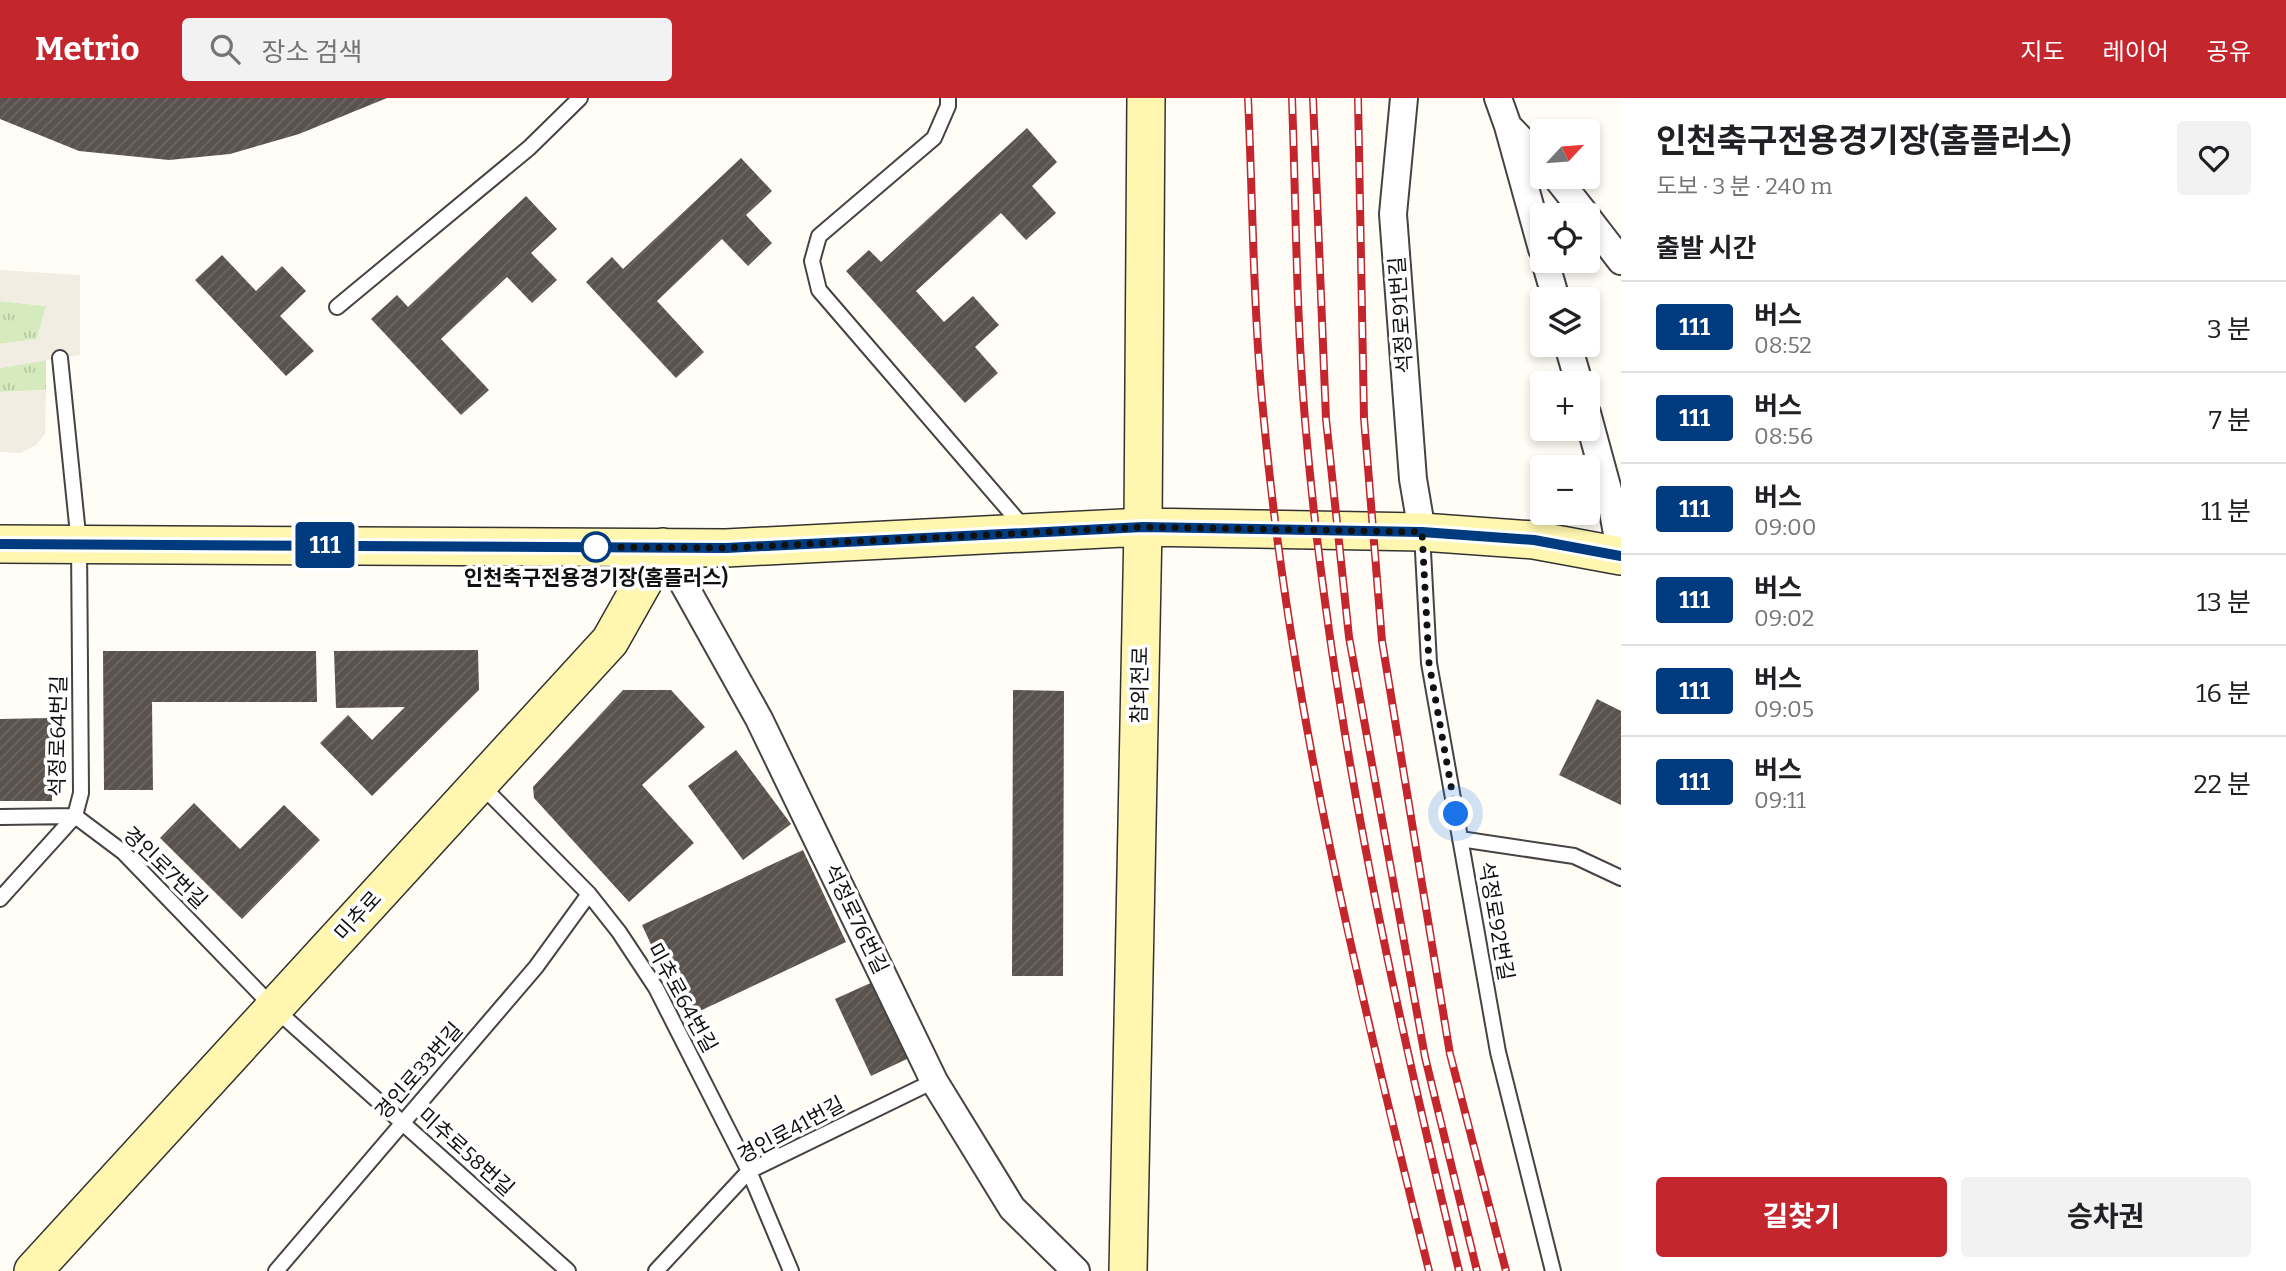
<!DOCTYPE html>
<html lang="ko">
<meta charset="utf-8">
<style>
:root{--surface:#fff;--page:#f2f2f2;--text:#202124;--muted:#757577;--line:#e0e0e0;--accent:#c4262e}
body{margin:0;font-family:Bitter,"Noto Sans KR",serif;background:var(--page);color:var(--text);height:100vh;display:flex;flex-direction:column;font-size:26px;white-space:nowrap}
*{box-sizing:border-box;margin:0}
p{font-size:23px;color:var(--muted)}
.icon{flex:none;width:38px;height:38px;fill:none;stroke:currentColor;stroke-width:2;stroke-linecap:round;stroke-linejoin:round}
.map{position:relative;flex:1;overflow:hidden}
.sheet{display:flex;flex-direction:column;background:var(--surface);width:665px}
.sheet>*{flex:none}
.badge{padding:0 14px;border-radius:5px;font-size:24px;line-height:46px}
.needle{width:46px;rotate:64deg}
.tools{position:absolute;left:1530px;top:21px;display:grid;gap:14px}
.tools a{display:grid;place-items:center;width:70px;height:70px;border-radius:7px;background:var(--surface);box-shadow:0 4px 10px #0003;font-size:35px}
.you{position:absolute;width:35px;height:35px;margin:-18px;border:5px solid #fff;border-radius:50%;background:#1a73e8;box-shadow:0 0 0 10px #1a73e833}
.map>.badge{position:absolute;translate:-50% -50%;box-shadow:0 0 0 4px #fff}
h2{padding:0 35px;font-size:26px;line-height:63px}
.round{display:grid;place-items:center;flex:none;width:74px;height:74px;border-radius:7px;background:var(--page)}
.head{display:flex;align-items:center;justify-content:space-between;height:119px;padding:0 35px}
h1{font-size:33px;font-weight:700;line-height:52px}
.action{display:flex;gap:14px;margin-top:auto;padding:14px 35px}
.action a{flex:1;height:80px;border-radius:7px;background:var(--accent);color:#fff;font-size:28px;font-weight:700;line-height:80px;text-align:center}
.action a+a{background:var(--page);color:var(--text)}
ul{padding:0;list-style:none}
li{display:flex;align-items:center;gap:21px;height:91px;padding:0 35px;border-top:2px solid var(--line)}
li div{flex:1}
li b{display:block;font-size:26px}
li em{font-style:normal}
li .badge{min-width:77px;font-weight:700;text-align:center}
header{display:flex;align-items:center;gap:42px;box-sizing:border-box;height:98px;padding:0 35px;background:var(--accent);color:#fff}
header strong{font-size:33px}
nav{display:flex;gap:38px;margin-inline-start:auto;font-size:24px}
.search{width:490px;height:63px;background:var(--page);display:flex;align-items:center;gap:18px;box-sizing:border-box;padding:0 24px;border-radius:7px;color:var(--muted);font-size:26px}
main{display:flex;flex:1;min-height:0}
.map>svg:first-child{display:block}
.grass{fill:url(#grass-tufts)}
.plaza{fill:#f1ede2}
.building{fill:url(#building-hatch)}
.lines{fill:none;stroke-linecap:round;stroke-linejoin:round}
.lane-casing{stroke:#444;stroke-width:18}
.street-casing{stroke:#444;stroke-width:30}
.secondary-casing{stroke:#333;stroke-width:40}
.lane{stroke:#fff;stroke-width:14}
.street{stroke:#fff;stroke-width:26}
.secondary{stroke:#fff6b0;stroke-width:37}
.rail-casing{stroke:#c4262e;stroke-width:8}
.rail{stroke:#fff;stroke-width:5;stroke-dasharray:16;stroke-linecap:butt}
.line-casing{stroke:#fff;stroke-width:16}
.line{stroke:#003b80;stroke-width:10}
.walk{stroke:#111;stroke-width:7;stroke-dasharray:0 12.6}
.stop-dot{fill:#fff;stroke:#003b80;stroke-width:3.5}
.labels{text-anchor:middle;stroke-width:7;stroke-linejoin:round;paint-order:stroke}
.street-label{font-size:21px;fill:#111;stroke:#fff}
.stop-label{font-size:21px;font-weight:bold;fill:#111;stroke:#fff}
</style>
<header>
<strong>Metrio</strong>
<div class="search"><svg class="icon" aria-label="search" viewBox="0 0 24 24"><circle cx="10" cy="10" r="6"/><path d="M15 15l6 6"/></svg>장소 검색</div>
<nav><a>지도</a><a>레이어</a><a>공유</a></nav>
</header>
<main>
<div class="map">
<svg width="1621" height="1173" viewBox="0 0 1621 1173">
<defs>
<pattern id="grass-tufts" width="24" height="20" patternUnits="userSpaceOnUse" patternTransform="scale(1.75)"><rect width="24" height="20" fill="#d5ebbd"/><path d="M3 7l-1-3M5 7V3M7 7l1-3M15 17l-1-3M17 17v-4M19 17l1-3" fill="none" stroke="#b6c8a1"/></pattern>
<pattern id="building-hatch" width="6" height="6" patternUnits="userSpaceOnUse" patternTransform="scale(1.75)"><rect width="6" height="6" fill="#5a524d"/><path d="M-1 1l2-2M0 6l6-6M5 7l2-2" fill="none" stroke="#6d6662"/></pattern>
</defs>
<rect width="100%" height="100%" fill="#fffdf5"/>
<path class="grass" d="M0,203L46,208L37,241L0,246Z
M46,262V292L0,294V270Z"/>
<path class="plaza" d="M0,172L80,177V257L0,270V246L37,241L46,208L0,203Z
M46,292L45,336L36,347L21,355L0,354V294Z"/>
<path class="building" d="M0,0H387L299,36L230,56L169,62L79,53L0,21Z
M1027,30L1057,64L1032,88L1056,115L1026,142L1001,115L916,193L944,224L973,198L999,227L975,249L998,275L965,305L846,173L869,152L881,164Z
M741,60L772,93L746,117L772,145L748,168L722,141L657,203L704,254L676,280L586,184L612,159L623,171Z
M526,98L557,131L531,155L557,182L532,205L507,179L441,241L489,292L461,317L371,221L397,197L408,209Z
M222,157L256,193L282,168L306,193L280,218L314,253L286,278L195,182Z
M478,552L479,592L372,698L320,645L348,617L372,642L405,609L336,610L334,553Z
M103,553H316L317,604H152L153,692H104Z
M623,592H671L705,629L642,687L694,745L629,804L534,700L533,689Z
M1013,592L1064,593L1063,878H1012Z
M1597,601L1621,613V707L1559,677Z
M51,620L52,703H0V621Z
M736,652L791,726L743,762L688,688Z
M194,705L240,751L284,707L320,742L242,821L160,740Z
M803,752L846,844L685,920L642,827Z
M875,883L911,959L871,978L835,901Z"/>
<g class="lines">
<defs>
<path id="lane" d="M948,0V8L934,40L819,138L812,163L819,192L1025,431
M337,209L529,50L580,0
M1422,435L1429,565L1498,954L1553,1173
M480,686L589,796L619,834L656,890L749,1073L791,1173
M0,719L75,718L123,754L274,910L568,1173
M1460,741L1574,758L1621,780
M0,801L75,718L81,695L79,446L60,260
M276,1173L536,869L589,796
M656,1173L749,1073L934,983"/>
<path id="street" d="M1404,0L1393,116L1413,381L1422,434
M1498,0L1508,28L1542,63
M1508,28L1542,151
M1556,79L1586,117
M1587,119L1621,163
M1545,163L1556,201
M1568,247L1579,285
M1587,315L1611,403L1621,457
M663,449L759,621L934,983L1012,1110L1076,1173"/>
<path id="secondary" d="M0,446L726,450L1143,429L1422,434L1534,442L1621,458
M33,1173L610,543L663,449
M1128,1173L1143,429L1146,0"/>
</defs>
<use href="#lane" class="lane-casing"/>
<use href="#street" class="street-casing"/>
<use href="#secondary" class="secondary-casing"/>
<use href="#lane" class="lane"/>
<use href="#street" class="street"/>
<use href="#secondary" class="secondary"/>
<defs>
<path id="rail" d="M1248,0C1253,107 1253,216 1264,323C1291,611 1359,893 1429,1173
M1292,0C1296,107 1296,215 1305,322C1329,610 1391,893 1459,1173
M1313,0L1326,321L1349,539L1425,959L1477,1173
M1358,0L1364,320L1382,543L1450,956L1506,1173"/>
</defs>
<use href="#rail" class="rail-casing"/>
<use href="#rail" class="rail"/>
</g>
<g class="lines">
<defs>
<path id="line" d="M0,446L726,450L1143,429L1422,434L1534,442L1621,458"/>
</defs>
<use href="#line" class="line-casing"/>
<use href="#line" class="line"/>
<path class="walk" d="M596,449L726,450L1143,429L1422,434L1429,565L1456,716"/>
</g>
<circle class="stop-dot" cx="596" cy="449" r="14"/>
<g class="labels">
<g class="street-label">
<text transform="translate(1401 217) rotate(-94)" y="7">석정로91번길</text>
<text transform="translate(1140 587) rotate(-89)" y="7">참외전로</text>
<text transform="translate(58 638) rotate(-89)" y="7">석정로64번길</text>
<text transform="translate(165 770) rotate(44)" y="7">경인로7번길</text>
<text transform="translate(358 818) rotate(-48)" y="7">미추로</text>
<text transform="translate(856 821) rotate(64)" y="7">석정로76번길</text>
<text transform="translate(1496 823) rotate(80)" y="7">석정로92번길</text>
<text transform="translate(682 900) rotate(61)" y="7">미추로64번길</text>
<text transform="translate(419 973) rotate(-49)" y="7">경인로33번길</text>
<text transform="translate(791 1032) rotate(-28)" y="7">경인로41번길</text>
<text transform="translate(466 1054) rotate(42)" y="7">미추로58번길</text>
</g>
<g class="stop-label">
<text x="596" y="487">인천축구전용경기장(홈플러스)</text>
</g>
</g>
</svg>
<div class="tools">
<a><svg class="needle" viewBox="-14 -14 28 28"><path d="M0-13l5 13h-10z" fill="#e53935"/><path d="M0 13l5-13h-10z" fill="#757577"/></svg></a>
<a><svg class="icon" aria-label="locate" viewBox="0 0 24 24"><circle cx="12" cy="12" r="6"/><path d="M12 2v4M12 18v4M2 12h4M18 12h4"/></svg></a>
<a><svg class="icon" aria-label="layers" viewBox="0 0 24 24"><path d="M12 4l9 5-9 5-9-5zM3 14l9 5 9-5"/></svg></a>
<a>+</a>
<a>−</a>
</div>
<div class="you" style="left:1456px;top:716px"></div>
<b class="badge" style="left:325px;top:447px;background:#003b80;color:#fff">111</b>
</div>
<section class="sheet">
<div class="head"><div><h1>인천축구전용경기장(홈플러스)</h1><p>도보 · 3 분 · 240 m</p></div><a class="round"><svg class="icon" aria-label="heart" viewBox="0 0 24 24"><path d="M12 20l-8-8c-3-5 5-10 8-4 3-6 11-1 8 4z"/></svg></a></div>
<h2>출발 시간</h2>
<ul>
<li><span class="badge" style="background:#003b80;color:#fff">111</span><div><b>버스</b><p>08:52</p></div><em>3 분</em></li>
<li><span class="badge" style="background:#003b80;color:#fff">111</span><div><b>버스</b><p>08:56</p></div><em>7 분</em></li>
<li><span class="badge" style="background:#003b80;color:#fff">111</span><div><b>버스</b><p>09:00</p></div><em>11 분</em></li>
<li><span class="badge" style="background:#003b80;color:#fff">111</span><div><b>버스</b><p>09:02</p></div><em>13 분</em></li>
<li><span class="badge" style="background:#003b80;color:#fff">111</span><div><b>버스</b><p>09:05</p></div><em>16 분</em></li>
<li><span class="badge" style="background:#003b80;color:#fff">111</span><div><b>버스</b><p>09:11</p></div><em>22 분</em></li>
</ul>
<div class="action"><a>길찾기</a><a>승차권</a></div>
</section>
</main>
